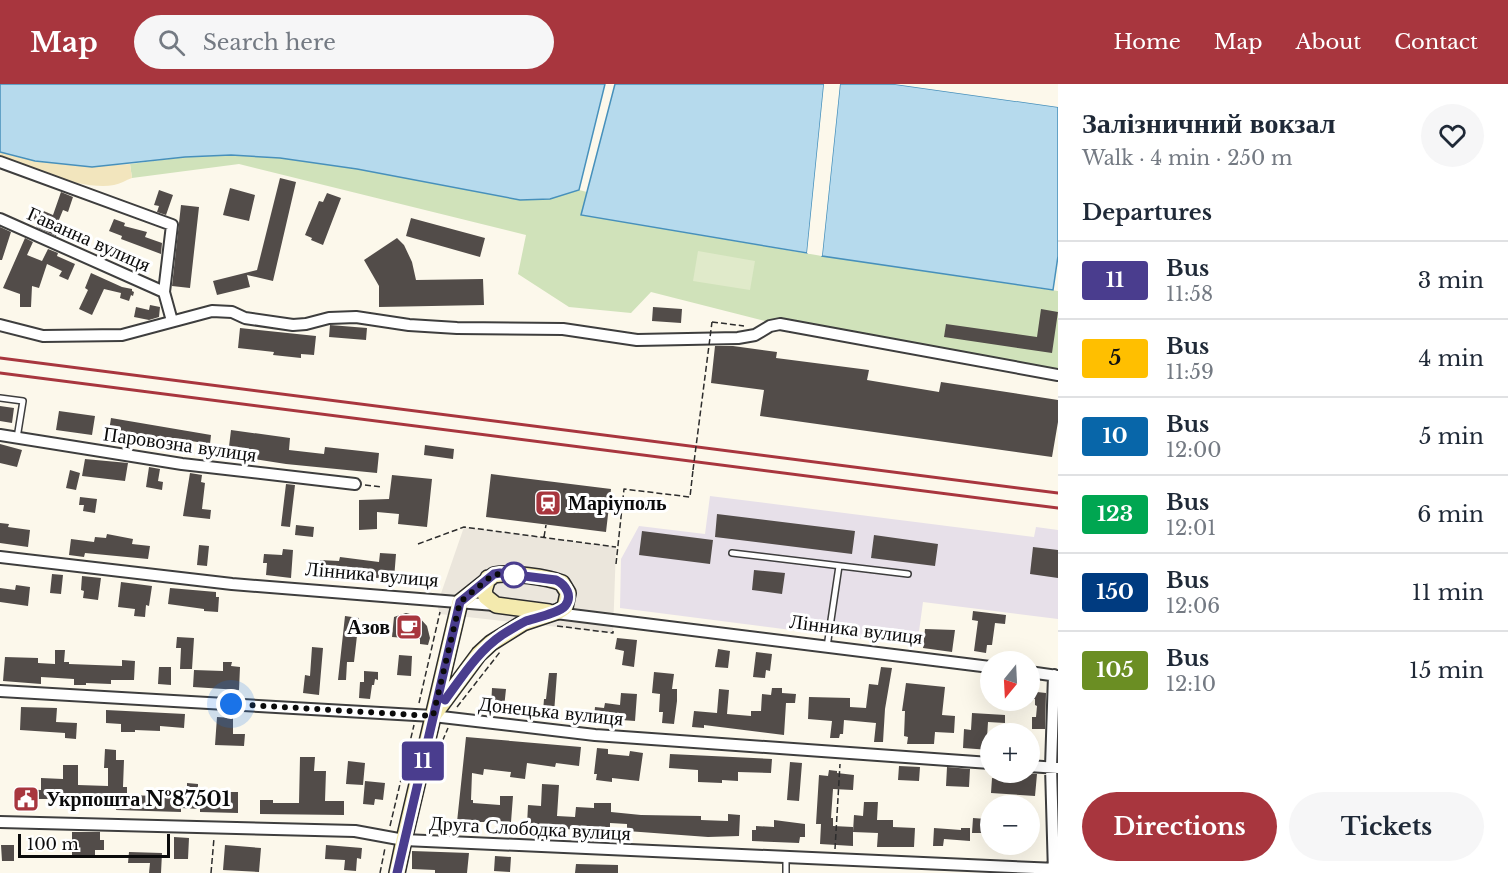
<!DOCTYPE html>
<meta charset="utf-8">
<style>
:root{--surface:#fff;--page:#f6f6f7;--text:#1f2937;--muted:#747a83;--line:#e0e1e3;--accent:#a8363e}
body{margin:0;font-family:"Libre Baskerville",serif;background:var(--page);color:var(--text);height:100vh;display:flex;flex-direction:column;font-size:22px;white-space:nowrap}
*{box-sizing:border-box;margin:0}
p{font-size:20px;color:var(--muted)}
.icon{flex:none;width:33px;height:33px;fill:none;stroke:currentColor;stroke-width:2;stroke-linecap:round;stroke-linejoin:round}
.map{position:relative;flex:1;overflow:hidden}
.drawer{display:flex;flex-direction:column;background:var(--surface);width:450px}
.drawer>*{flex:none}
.badge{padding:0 12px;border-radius:4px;font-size:21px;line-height:39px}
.needle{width:39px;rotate:198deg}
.buttons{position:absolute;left:980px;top:567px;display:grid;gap:12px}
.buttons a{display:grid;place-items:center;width:60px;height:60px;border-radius:50%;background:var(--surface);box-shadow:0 6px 24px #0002;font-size:30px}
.scale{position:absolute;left:18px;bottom:15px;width:152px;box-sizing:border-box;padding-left:6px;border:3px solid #0b0b0b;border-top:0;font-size:16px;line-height:21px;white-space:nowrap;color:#0b0b0b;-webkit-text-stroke:4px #fff;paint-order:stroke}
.you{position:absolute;width:30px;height:30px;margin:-15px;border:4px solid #fff;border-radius:50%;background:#1a73e8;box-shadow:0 0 0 9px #1a73e833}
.map>.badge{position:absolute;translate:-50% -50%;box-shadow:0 0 0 3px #fff}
h2{padding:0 24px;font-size:22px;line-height:54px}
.round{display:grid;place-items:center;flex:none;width:63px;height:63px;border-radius:32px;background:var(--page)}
.overview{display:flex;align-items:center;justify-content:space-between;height:102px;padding:0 24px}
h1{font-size:28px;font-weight:700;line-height:45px}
.button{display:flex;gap:12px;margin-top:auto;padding:12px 24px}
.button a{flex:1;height:69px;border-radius:36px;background:var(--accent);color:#fff;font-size:24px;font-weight:700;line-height:69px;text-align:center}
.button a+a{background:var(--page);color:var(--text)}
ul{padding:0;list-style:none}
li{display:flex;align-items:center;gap:18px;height:78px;padding:0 24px;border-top:2px solid var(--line)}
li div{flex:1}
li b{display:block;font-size:22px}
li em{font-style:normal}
li .badge{min-width:66px;font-weight:700;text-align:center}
header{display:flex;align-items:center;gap:36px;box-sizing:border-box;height:84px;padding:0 30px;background:var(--accent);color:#fff}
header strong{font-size:28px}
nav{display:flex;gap:33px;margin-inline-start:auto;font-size:21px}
.search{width:420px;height:54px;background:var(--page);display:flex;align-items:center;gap:15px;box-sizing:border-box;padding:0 21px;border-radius:33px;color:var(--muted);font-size:22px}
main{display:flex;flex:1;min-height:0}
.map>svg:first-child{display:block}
.industrial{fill:#e7e0e9}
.green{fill:#d0e2ba}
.sand{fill:#f2e5bd}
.pitch{fill:#e0eaca}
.plaza{fill:#ebe6dc}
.water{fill:#b6daed;stroke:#4790bb;stroke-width:1.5}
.pier{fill:#fcf8eb}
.building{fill:#524c49}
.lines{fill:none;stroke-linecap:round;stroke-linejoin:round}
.lane-casing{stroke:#3e3e3e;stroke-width:8}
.street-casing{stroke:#3e3e3e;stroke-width:14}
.secondary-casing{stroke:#2d2d2d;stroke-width:18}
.path{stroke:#2d2d2d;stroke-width:1.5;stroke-dasharray:6 3;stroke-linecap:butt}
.lane{stroke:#fff;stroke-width:5}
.street{stroke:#fff;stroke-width:10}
.secondary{stroke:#f4eaae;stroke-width:15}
.rail{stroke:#a8363e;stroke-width:3}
.path-bridge{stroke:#2d2d2d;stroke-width:1.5;stroke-dasharray:6 3;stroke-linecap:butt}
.line-casing{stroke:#fff;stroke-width:14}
.line{stroke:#4a3d8e;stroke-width:9}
.walk{stroke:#0b0b0b;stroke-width:6;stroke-dasharray:0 10.8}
.stop-dot{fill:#fff;stroke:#4a3d8e;stroke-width:3}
.labels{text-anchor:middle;stroke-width:6;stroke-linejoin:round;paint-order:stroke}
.street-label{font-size:20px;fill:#0b0b0b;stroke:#fff}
.poi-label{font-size:20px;font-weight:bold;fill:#0b0b0b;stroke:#fff;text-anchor:start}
</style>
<header>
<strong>Map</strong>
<div class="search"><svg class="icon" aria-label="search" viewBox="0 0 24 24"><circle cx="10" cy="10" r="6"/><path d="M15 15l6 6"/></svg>Search here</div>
<nav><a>Home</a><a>Map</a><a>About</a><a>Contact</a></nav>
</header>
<main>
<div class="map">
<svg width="1058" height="789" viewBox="0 0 1058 789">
<rect width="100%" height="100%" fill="#fcf8eb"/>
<path class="industrial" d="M710,412L1034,453L1036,443L1058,446V535L923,518L917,562L620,524L621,475L639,442L705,450Z"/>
<path class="green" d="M231,71L280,74L357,85L520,116L550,115L579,106L587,108L582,131L822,172L1058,207V294L797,245L651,208L631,229L569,223L518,190L526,151L239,80L132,94L130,80L185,73Z"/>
<path class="sand" d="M0,68C48,81 81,84 130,80L132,94C126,96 120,100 114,101C84,107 30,84 0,75Z"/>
<path class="pitch" d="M698,167L755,177L750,206L693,197Z"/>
<path class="plaza" d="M464,443L616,463L613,549L440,530L437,521Z"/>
<path class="water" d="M0,0H605L579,106L550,115L520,116L357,85L280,74L231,71L185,73L92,83L35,77L0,68Z
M615,0H824L807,169L581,131Z
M840,0H894L1058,23V172L1053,206L822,172Z"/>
<path class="pier" d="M824,0H827L810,170L807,169Z
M837,0H840L822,172L819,171Z
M894,0H916L1058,20V23Z"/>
<path class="building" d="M280,94L296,98L273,197L247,191L250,203L217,211L213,197L257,186Z
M230,104L255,111L249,137L223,131Z
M159,106L173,111L166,131L157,128L159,122L154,121Z
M61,108L73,113L68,128L63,126L56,143L59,144L56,152L36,143L38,138L27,133L32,122L53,131Z
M327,109L341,114L323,161L311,156L312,154L305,151L319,117L323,118Z
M181,121L199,123L190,204L172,202Z
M411,134L485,154L480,173L406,152Z
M114,135L125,139L124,142L147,148L145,153L162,159L161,170L121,155L122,152L109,147Z
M0,143L11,148L2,176H0Z
M25,154L33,158L27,171L42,177L48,165L58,169L57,172L75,180L68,196L59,192L62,187L47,180L39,204L32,202L31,223H20V210L3,204Z
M397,154L404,161L412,178L416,196L483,195L484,221L379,223V202L364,176Z
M91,189L122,203L132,205V207L134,208L133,212L131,211L129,217L120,214L121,209L104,205L92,231L79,225L88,206L85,204Z
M150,221L160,223L159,233L149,236L134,233L136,223L149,226Z
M653,223L682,225L681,239L652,237Z
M1041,225L1058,228L1052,269L944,253L946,240L1037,253Z
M330,241L367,244L366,256L329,253Z
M240,244L316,252L314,271L301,270V274L273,271L274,268L238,264Z
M715,262H733L777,268L776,274L869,286L867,296L939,308L941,298L1058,316V338L1052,373L760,332L764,306L711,299Z
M0,322L14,324L12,339L0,337Z
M59,327L95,332L92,351L56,346Z
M111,334L211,351L210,360L191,357L190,365L108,354Z
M231,346L290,354L289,366L324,370L325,363L379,369L377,389L286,380L228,371Z
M0,360L22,366L17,383L0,379Z
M425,361L454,365L453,375L424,371Z
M85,375L128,379L125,397L82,392Z
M149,383L160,385L158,397L163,398L162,406L146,403Z
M70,386L80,389L76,406L66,404Z
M190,389L202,391L201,398L205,399L202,425L211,426L210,435L183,432Z
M491,390L611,405L606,448L486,433Z
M392,391L432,395L427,443L398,440L399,430L377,428V445L359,446V416L389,415Z
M286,400L295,401L290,443L281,442Z
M80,413L97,415L95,429L83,427L84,421H79Z
M717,430L855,447L852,470L715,453Z
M0,439L9,440L8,443L30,446L28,463L0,459Z
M296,441L314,443L313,453L295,451Z
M642,447L713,456L710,480L639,471Z
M107,450L133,455L132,460L150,462L148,475L85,469L84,473L69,471L71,455L94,458L95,453L106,454Z
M874,451L938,460L935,482L871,474Z
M199,461L209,462L207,482L197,481Z
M1033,463L1058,466V494L1030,490Z
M283,465L293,466L291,494L266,491L267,479H263L264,470L282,471Z
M380,469L396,470L394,495L334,491L333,494L318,493L320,476L339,477L340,473L379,478Z
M754,486L785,489L782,510L752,506Z
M52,490L63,491L61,510L50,509Z
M82,492L101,494L98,516L83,514L84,507L81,506Z
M121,498L152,502L149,522L146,521L145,533L134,532L135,525L118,523Z
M16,501L30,503L28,522L0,518V504L15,506Z
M170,504L216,508V513H219L218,528L204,527V525L168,520Z
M973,527L1006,531L1005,540L995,539L992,561H987L986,569L974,567L978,537L972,536Z
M406,529L418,532L427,542L430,554L428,561L420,560V555L392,553L394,533Z
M345,532L359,534L354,578H347L346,596H338Z
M925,545L955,546L952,568L923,564Z
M177,553L194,554L192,585H180L181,564H176Z
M617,554L637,556L634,583L622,581L624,567L615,565Z
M312,563L323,564L319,611L303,609L305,591L310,592Z
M718,565L730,567L728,584L715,583Z
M55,566H65L64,578H69V580L122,582V576L135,577L134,596H111V600L86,599V601H74V595L41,593V600L3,597L5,573L38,574V579L55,580Z
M756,568L772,570L770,587L766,586L765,594L753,593Z
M399,571L412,572L411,592L397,591Z
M223,578H232L231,582L240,583L239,606L193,603L194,586L223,587Z
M159,583H171V601L158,600Z
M881,583L892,584L885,625L883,658H874L876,639L844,636L843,650H840L839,654H830L832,637L808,635L809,613L850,614V623L866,624L869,600L878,601Z
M364,587L378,588V596L375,595L374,601H372L370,615L359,614L360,598H364Z
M654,588L674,590L672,605H677V617L674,640L662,639L663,628H659L660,610L652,609Z
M549,589H557L554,629L543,628L544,615H546Z
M906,599L945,603L942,631L955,632L954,649L935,648L934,660H907L908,653L904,652L905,627H902Z
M1029,601L1038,602L1037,608L1046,609L1045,645H1032V633H1036L1037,622L1035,621V615L1029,614Z
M492,604L506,605L504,624L491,623Z
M772,604H782V609L796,610L795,619H786L784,651L704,641V644L692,643L694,627L717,629L719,605L729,606L727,630L751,632V627H761L762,610L771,611Z
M621,609L637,610L635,637L594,634L595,623L604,624L605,619L620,621Z
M21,623L57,624L56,638L77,639L76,655L65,654V649L20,646Z
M106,626L185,630L184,644L160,642V647L135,646V648H121V640L106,639Z
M972,629L1005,631V639L988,638L987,654H990V666L963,664L964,645L971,646Z
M217,633L233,634V650H245L244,662L215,661Z
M466,653L581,663L579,682L556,679L555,683L527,679L525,695L510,693L511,688L484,685L483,691L472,689L471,716H473V719L500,721V712H513L511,738H457Z
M597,664L608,665V670L629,672L630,667L643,669L639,697L612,694V698L596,696L597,690H594Z
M105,665L116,666V676H124L123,703H127V711L187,713V699L198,700V713H206V717L225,718L226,708H238V729L200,728V725L181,724V728L116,726V724L89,723V716L69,715H34V720H31V725L18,724V705L41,706V694L63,695V681H78V701L108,702V684H104Z
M670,670L772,675L771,689L738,688V697L722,696V699L698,698V686L669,684Z
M300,673H315L314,687H326L325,717H344V731L260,730V716H273V719H299Z
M348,677L365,679L363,701L346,700Z
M790,678L802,679L799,717L787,716Z
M899,682L920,683L919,697L898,696Z
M947,683L970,685L969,703L946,702Z
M829,686L837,687V689L854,691L853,706L833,705L831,734H833V742L853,743V762L820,760L821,740H816L819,691L828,692Z
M1024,689L1037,690L1035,712L991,709L992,694L1011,696L1012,690Z
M365,697L385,699L383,716L375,715L374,721L363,720Z
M542,700L559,701L557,732L575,733L576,723L594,724V719H611V728L641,731L701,732V736L728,737V730L740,731L739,752L708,753L627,747V740L610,739V746L557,745V742L527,741L528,721L541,722Z
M864,718H878L877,736H893V743L915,744L914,763H877L878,749L853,748L854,731L863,732Z
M973,734L986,735V749H972Z
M774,736L805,740V753H800L799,759L752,757V746H756V742L774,743Z
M934,744L961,746V744H970V757L944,755L943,762H933Z
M72,748H100V756H104V766H95V771H72Z
M174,753L189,754L188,775H174Z
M1,761H14V777H2Z
M225,761L261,764L259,788L223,786Z
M326,761L362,764L361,775L357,774L356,787L344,786L345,776L325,775Z
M412,767L469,769L467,789H435V786L412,785Z
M129,768L162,769L161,789H149L150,779H128Z
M495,772L511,773L510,788L494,787Z
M576,780L618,781V789H575Z"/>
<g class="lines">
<defs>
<path id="lane" d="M0,314L23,317L17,354
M732,469L908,490
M827,563L839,482
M786,789V773"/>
<path id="street" d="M0,78L172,141L164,208L172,237
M0,135L164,208
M0,241L43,252L122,251L212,227L232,228L245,234L293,241L306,240L329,234L356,233L409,241L457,244L563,245L637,256L738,254L755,251L770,242L780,240L1058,291
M0,351L182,380L355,400
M0,473L232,500L495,521
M556,529L990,583
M1029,588L1058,592
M1054,591L1051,683L1054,789
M0,607L433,632L595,651L990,679
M1029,682L1058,684
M0,738L355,747L404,756L1058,785"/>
<path id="secondary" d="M488,494L484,507L486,513L496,521L549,528
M397,789L404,756L460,518L494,491C509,488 548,493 562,499L568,509L565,523L559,527L523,539L491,559L479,570L433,632"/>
</defs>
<use href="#lane" class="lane-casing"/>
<use href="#street" class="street-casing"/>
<use href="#secondary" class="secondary-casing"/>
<path class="path" d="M712,238L744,242
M365,401L382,403
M544,453L546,441
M418,460L464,443L616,463
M616,480L624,405L690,413L693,386
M557,542L613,549V547
M419,619L440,528
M457,623L500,568
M439,665L448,644
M390,742L414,641
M835,765L840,680
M211,789L214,754
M380,789L385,764"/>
<use href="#lane" class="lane"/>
<use href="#street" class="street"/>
<use href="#secondary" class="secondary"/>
<path class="rail" d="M0,274L1058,409
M0,289L1058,424"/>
<path class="path-bridge" d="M693,386L712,238"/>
</g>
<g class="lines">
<defs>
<path id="line" d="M397,789L460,518L494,490L500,489L556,496C566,501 573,512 565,522C559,529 535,534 526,537C518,541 510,546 502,551C478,567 462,593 445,616"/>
</defs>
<use href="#line" class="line-casing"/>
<use href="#line" class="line"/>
<path class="walk" d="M231,620L433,632L460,518L494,490L514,491"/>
</g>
<defs>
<symbol id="station-square" viewBox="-11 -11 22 22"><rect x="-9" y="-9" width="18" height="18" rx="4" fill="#a8363e" stroke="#fff"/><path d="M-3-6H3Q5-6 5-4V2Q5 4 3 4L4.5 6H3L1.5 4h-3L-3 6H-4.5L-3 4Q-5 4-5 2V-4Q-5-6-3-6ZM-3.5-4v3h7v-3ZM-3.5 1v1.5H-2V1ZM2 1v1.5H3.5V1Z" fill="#fff"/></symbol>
<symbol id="cafe-square" viewBox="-11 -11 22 22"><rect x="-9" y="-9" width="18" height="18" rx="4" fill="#a8363e" stroke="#fff"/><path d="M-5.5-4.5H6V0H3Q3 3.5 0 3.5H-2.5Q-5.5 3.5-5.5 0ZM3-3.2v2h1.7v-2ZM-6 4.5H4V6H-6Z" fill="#fff"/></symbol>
<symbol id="civic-square" viewBox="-11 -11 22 22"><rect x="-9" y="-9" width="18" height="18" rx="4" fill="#a8363e" stroke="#fff"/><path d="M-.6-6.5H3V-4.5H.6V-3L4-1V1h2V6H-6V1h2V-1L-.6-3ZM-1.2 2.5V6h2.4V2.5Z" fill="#fff"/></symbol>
</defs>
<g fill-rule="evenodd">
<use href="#station-square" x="533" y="404" width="30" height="30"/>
<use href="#cafe-square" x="394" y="528" width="30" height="30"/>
<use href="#civic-square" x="11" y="700" width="30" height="30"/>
</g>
<circle class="stop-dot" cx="514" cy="491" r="12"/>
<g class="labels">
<g class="street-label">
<text transform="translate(89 155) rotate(24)" y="7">Гаванна вулиця</text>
<text transform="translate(180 360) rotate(8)" y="7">Паровозна вулиця</text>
<text transform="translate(372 490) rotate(5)" y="7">Лінника вулиця</text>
<text transform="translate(856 545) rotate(7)" y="7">Лінника вулиця</text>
<text transform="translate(551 627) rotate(6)" y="7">Донецька вулиця</text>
<text transform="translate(530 744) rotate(3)" y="7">Друга Слободка вулиця</text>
</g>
<g class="poi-label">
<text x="568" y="426">Маріуполь</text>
<text x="390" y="550" text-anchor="end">Азов</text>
<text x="46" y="722">Укрпошта №87501</text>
</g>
</g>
</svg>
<div class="buttons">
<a><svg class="needle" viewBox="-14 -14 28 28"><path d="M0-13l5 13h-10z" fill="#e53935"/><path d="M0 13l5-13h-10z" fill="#747a83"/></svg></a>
<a>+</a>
<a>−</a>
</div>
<div class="scale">100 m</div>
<div class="you" style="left:231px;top:620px"></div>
<b class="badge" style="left:423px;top:677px;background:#4a3d8e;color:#fff">11</b>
</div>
<section class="drawer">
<div class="overview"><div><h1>Залізничний вокзал</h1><p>Walk · 4 min · 250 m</p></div><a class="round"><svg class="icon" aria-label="heart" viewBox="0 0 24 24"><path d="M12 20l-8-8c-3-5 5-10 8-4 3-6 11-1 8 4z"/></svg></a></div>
<h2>Departures</h2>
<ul>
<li><span class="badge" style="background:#4a3d8e;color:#fff">11</span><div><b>Bus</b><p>11:58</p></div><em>3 min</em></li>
<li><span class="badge" style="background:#ffbf00;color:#111">5</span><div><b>Bus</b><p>11:59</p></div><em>4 min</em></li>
<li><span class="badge" style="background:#0866a9;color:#fff">10</span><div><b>Bus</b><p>12:00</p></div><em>5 min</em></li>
<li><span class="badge" style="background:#00a651;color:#fff">123</span><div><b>Bus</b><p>12:01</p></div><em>6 min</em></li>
<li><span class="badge" style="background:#003b80;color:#fff">150</span><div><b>Bus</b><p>12:06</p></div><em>11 min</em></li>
<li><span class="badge" style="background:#6b8e23;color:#fff">105</span><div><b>Bus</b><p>12:10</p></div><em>15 min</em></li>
</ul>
<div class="button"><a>Directions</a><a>Tickets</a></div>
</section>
</main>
